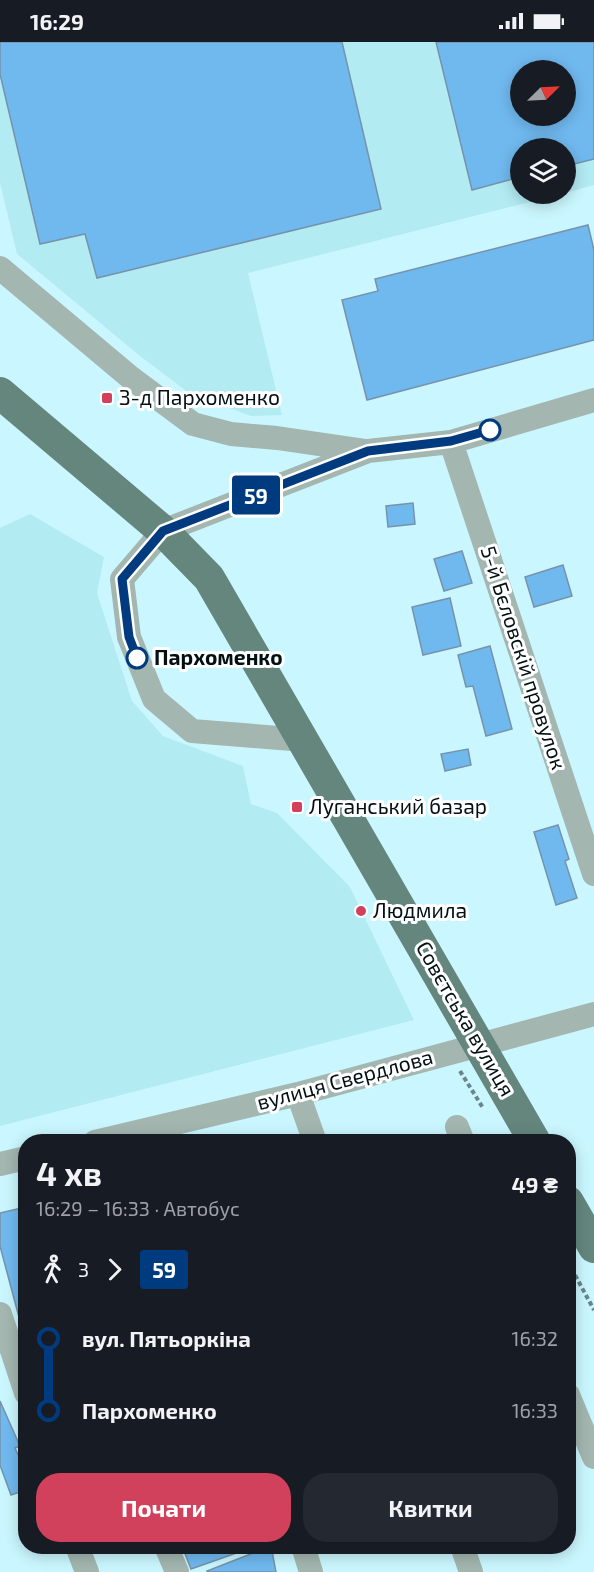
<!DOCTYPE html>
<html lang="uk">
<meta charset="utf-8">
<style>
:root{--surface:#171b24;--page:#242831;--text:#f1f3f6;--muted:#9ea1a6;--accent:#d2415c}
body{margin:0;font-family:"Exo 2",sans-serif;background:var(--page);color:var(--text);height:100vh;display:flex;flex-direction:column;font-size:22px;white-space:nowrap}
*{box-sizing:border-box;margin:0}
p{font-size:20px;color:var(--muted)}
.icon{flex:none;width:33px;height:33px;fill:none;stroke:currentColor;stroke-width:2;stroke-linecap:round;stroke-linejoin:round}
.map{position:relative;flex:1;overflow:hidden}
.drawer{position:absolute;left:18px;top:1092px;width:558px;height:420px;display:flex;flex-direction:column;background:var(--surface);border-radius:24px;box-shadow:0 3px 15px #0003}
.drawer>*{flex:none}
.badge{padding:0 12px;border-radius:4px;font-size:21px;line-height:39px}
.needle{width:39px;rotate:66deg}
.controls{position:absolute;left:510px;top:18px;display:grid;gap:12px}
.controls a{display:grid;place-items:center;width:66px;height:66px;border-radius:50%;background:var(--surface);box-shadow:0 3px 15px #0003;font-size:30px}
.map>.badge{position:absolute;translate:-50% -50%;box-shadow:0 0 0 3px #fff}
.legs{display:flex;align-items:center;gap:9px;height:66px;padding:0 18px;font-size:20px}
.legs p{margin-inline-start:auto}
.headline{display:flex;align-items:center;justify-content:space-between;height:102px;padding:0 18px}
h1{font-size:33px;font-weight:700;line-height:45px}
.primary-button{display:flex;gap:12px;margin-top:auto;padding:12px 18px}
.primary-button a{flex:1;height:69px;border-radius:24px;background:var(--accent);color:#fff;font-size:24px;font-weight:700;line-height:69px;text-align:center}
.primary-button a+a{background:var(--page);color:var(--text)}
ul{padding:0 18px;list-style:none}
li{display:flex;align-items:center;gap:21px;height:72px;font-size:22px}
li i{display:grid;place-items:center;width:9px;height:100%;margin:0 8px;background:currentColor}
li i::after{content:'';width:15px;height:15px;margin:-8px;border:4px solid;border-radius:50%;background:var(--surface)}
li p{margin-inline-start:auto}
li:first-child i{background:linear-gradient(#0000 50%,currentColor 0)}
li:last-child i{background:linear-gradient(currentColor 50%,#0000 0)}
.status{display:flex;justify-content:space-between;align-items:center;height:42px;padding:0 30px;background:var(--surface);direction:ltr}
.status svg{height:16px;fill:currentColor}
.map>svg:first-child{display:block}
.built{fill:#b3ebf3;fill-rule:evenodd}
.building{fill:#70b9ef;stroke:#7693aa;stroke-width:1.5;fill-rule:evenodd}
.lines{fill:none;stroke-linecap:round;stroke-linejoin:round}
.path{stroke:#68868b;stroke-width:4;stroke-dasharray:4.5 3;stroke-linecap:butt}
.minor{stroke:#a3b6b0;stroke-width:24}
.major{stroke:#64867d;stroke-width:32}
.line-1-casing{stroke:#fff;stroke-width:14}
.line-1{stroke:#003b80;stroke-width:9}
.poi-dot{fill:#d2415c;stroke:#fff;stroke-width:2}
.stop-1-dot{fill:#fff;stroke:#003b80;stroke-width:3}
.labels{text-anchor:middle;stroke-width:6;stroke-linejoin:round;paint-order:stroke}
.poi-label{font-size:21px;fill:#021012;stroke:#fff;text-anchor:start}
.stop-label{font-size:21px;font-weight:bold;fill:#021012;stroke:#fff;text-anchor:start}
.street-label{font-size:21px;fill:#021012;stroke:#fff}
</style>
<div class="status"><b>16:29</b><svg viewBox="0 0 49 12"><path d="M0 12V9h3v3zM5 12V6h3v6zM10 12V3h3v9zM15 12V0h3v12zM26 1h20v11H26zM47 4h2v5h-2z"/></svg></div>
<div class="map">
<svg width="594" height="1530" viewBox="0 0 594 1530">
<rect width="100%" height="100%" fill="#caf7ff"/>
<path class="built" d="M0,0H594V143L566,151V106H520V152H562L248,231L282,373L251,374L189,351L140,314L17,212L0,141ZM520,28H566V74H520Z
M30,472L104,515L97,551L132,659L163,694L243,724L251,762L277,771L350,845L414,978L0,1084V486Z"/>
<path class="building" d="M0,0H342L381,167L97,236L85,192L40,202L0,32Z
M436,0H594V117L566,124V106H520V135L472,148ZM520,28H566V74H520Z
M588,183L594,208V298L367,358L342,258L378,249L375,237Z
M413,461L415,482L388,485L386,464Z
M462,509L472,541L444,549L434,517Z
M563,523L572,554L534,565L525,535Z
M450,556L461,604L423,613L412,565Z
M490,604L512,687L486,694L473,644L466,645L458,613Z
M468,707L471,723L445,729L441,712Z
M558,783L569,817L565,819L577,856L556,863L534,790Z
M26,1165V1279H20L0,1204V1171Z
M0,1359L20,1404L15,1406L26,1430V1448L11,1453L0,1423Z
M182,1504H248V1507L191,1527Z
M271,1504L276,1530H208L207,1529Z"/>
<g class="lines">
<path class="path" d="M460,1029L483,1066
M568,1220L594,1268"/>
<path class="minor" d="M0,226L131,336L193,382L231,392L277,396L366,409
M451,400L594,832
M304,698L192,689L154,657L129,595L122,537L163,489L368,409L451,400L594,358
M298,1052L315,1100
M457,1085L463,1100
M95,1100L298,1052L594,972
M0,1122L26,1116
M0,1272L26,1351
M568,1353L594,1415
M77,1504L87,1530
M166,1504L177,1530
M303,1504L311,1530
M462,1504L471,1530"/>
<path class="major" d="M0,351L163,489L209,536L535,1100
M568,1160L594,1205"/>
</g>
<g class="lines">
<defs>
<path id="line-1" d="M137,616L129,595L122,537L163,489L368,409L451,399L490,388"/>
</defs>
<use href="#line-1" class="line-1-casing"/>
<use href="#line-1" class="line-1"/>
</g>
<g class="poi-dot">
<rect x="101" y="350" width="12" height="12" rx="3"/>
<rect x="291" y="759" width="12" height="12" rx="3"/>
<circle cx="361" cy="869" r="6"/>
</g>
<g class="stop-1-dot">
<circle cx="490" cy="388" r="10"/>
<circle cx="137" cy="616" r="10"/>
</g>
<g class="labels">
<g class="poi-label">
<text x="119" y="363">З-д Пархоменко</text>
<text x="309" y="772">Луганський базар</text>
<text x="373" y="876">Людмила</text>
</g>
<g class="stop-label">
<text x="154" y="623">Пархоменко</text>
</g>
<g class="street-label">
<text transform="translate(523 616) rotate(72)" y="7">5-й Бєловскій провулок</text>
<text transform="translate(465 977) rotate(60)" y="7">Совєтська вулиця</text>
<text transform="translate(345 1038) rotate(-15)" y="7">вулиця Свердлова</text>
</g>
</g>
</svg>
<div class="controls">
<a><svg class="needle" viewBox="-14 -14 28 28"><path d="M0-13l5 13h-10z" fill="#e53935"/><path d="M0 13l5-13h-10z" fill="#9ea1a6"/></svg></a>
<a><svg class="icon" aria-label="layers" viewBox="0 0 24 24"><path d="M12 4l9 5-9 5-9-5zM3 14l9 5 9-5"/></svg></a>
</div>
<b class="badge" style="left:256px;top:453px;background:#003b80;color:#fff">59</b>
<section class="drawer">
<div class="headline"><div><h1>4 хв</h1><p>16:29 – 16:33 · Автобус</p></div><b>49 ₴</b></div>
<div class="legs"><svg class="icon" aria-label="walk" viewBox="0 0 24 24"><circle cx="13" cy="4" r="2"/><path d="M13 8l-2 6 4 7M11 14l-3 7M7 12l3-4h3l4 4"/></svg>3<svg class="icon" aria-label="forward" viewBox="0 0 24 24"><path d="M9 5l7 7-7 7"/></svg><b class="badge" style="background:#003b80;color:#fff">59</b></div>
<ul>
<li><i style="color:#003b80"></i><b>вул. Пятьоркіна</b><p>16:32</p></li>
<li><i style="color:#003b80"></i><b>Пархоменко</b><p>16:33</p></li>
</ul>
<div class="primary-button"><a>Почати</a><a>Квитки</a></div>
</section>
</div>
